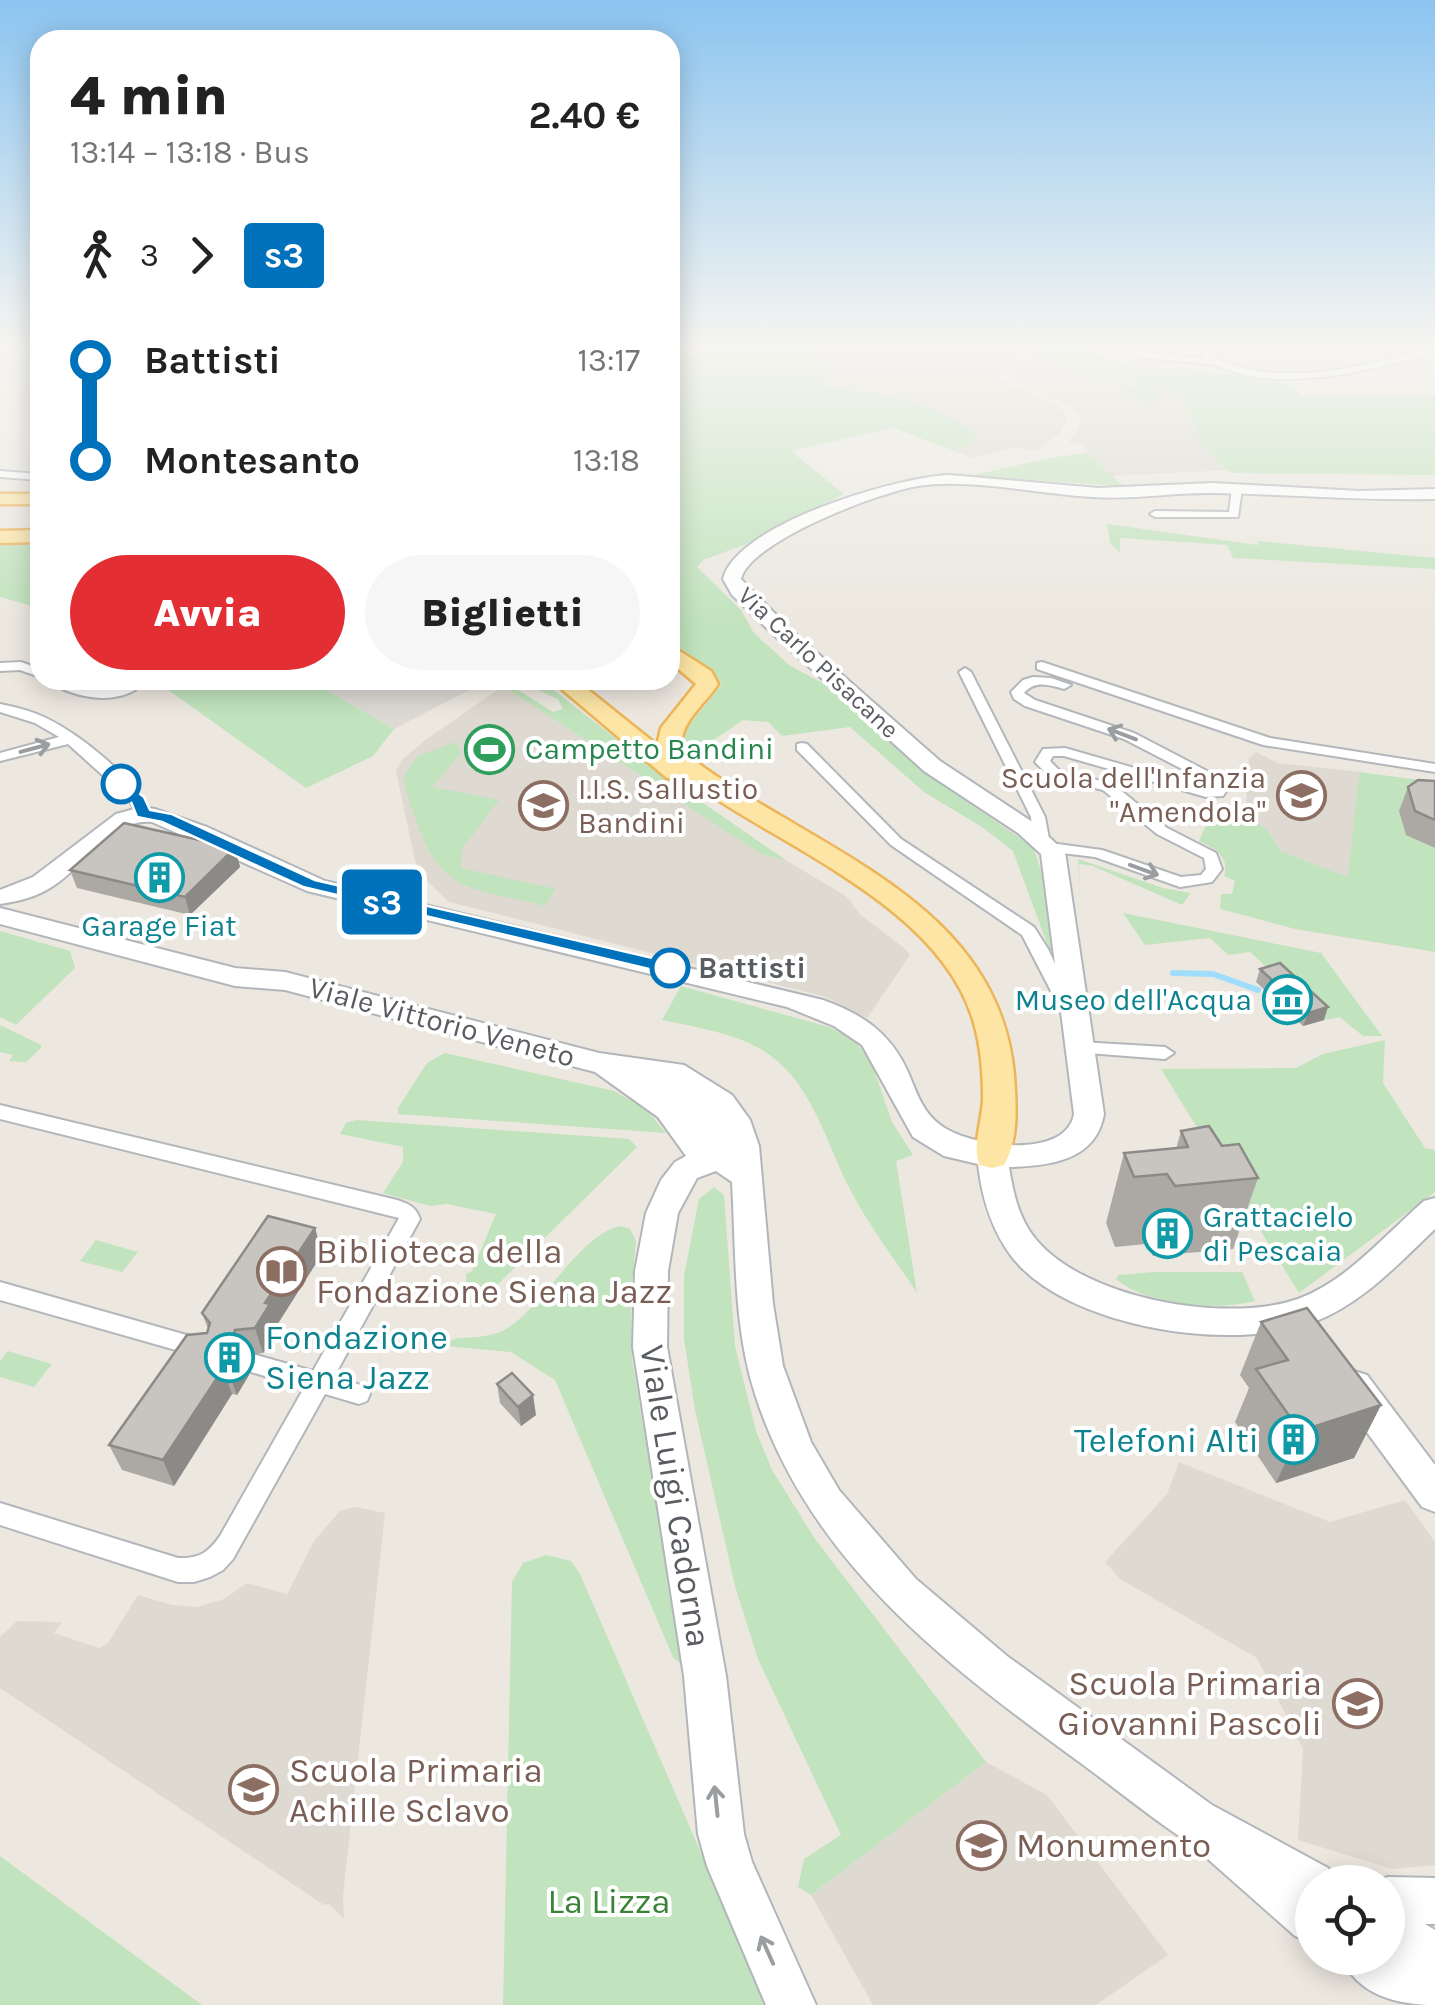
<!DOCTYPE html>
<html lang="it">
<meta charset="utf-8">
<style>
:root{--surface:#fff;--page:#f6f6f6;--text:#222;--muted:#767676;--accent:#e32f33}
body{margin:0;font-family:Karla,sans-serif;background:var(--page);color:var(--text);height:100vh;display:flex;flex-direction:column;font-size:38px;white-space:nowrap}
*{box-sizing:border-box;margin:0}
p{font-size:32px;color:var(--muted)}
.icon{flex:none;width:55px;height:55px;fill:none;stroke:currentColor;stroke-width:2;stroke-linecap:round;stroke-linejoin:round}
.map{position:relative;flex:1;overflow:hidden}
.drawer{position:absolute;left:30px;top:30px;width:650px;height:660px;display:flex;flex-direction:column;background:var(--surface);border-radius:30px;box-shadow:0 5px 25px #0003}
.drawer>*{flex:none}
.badge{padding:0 20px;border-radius:8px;font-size:35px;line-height:65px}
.tools{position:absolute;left:1295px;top:1865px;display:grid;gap:20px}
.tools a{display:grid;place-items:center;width:110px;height:110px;border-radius:50%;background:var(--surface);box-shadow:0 5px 25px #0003;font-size:50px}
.map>.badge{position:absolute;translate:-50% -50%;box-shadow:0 0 0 5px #fff}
.legs{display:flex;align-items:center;gap:15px;height:110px;padding:0 40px;font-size:32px}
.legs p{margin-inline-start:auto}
.headline{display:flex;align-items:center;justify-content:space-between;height:170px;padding:0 40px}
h1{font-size:55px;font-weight:800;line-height:75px}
.primary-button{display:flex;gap:20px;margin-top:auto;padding:20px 40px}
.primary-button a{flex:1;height:115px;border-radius:60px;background:var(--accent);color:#fff;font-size:40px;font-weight:800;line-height:115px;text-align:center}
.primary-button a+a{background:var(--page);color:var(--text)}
ul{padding:0 40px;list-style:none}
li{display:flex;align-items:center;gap:35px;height:100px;font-size:38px}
li i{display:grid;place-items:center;width:15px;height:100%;margin:0 12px;background:currentColor}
li i::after{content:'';width:25px;height:25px;margin:-12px;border:8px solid;border-radius:50%;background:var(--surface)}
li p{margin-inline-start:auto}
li:first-child i{background:linear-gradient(#0000 50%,currentColor 0)}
li:last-child i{background:linear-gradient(currentColor 50%,#0000 0)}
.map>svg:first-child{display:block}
.industrial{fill:#dddad5}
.education{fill:#dedad1}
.green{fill:#c1e3bd}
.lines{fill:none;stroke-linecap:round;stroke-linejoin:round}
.stream{stroke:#a0ddfc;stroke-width:6}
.street-casing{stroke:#b3b7bb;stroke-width:4}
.secondary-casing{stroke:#b2b6bb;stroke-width:4}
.primary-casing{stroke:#edb458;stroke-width:5}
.street{fill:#fff;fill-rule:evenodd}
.secondary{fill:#fff;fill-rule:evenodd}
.primary{fill:#fce5a5;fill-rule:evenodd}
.wall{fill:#aca9a5}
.shaded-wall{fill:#8c8a86}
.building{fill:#c8c5c0;stroke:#8c8a86;stroke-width:2.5}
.oneway{stroke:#9b9ea0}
.line-1{fill:#0072bc;stroke:#fff;stroke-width:2.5}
.stop-1-dot{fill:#fff;stroke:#0072bc;stroke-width:5}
.labels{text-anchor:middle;stroke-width:8;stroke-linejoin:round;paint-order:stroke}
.far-street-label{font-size:25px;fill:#595d61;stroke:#fff}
.leisure-label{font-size:30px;fill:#27864d;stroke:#fff;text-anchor:start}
.education-label{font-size:30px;fill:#785e54;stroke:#fff;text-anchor:end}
.culture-label{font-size:30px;fill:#0d838f;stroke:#fff}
.stop-label{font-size:30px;font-weight:bold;fill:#595d61;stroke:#fff;text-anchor:start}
.street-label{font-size:30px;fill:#595d61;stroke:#fff}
.near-education-label{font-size:35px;fill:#785e54;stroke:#fff;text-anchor:start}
.near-culture-label{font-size:35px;fill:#0d838f;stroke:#fff;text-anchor:start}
.near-street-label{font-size:35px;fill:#595d61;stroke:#fff}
.near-park-label{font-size:35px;fill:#3b8237;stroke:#fff}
</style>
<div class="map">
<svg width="1435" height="2005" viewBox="0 0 1435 2005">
<rect width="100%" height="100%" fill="#ece8e0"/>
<path class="industrial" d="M309,680H489L394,729Z"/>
<path class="education" d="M824,347H1033L1001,368V374L995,378L1056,405L1065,413L1066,422L1060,433L1040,448L1031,451L1019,447L972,458L955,451L972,443L974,432L953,421L864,389L834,390L820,380L835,377L809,352Z
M1041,352L1082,375L1183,394L1201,444L1228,470L1112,476L1082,445L1068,442L1078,429L1081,420L1078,411L1014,379L1008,368Z
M503,686L761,854L787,861L846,896L861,915L904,948L910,955L867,1018L826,997L449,902L422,876L415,861L396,771L402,760L424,741Z
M1256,752L1278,763L1359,772L1349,878L1280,851L1270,833L1245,819L1249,758Z
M1179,1462L1330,1522L1405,1500L1435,1542V1865L1392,1869L1298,1840L1303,1749L1257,1658L1120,1579L1105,1562L1167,1494Z
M355,1507L385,1513L343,1896L344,1919L329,1904L324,1905L0,1688V1637L17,1621L62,1622L54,1633L99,1648L108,1643L138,1595L172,1605L197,1607L224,1599L247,1583L287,1594L314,1541L340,1511Z
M986,1762L1047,1795L1168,1955L1096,2005H873L811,1895Z"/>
<path class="green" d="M713,347H824L810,353L836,377L821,381L834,390C870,386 949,409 976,435L972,443L955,451L892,428L791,451L844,494L744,545L703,560L697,567L741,610L754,633L789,665L824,684L928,775L1033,847L1041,870L1052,957L1013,851L982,827L924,792L850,727L782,736L768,722L743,720L715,739L682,746L680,736L722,684L670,639V359L713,353Z
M1059,347H1072L1138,368H1187L1285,383L1302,393H1298L1300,396L1435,395V475L1231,473L1201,444L1182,395L1141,385L1168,398L1148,402L1119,389L1138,384L1082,375L1041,352Z
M1089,453L1123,486L969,476L1055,457Z
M1107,524L1258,545V541L1435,558V569L1233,558L1227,545L1120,538V553L1110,543Z
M0,543H40V608L0,597Z
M154,680H309L394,729L373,756L306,788Z
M515,680L551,688L664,776L787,861L761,854L503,686L515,688L553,712L563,709L558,699Z
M455,742L461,753L432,787L499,800L462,849L461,868L556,889L545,906C478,888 442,896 417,823C412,808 405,793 404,777L416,757Z
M1359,772L1435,782V952L1295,929L1220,909L1221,894H1232L1235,881L1224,876C1230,856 1215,849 1199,841L1207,823L1227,826L1232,818L1253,819L1270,833L1280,851L1348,877Z
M1078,859L1163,888L1191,893L1182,905L1093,866L1079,864L1080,897Z
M1123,913L1321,953L1382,1036H1363L1340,1017L1324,1020L1250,952L1228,955L1210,938L1145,945Z
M0,931L70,951L75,968L16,1025L0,1017Z
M681,986L829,1027L852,1039L870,1058L892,1122L913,1155L896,1161L917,1293C895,1259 868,1225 850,1189C824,1139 811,1077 759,1048C730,1032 694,1027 662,1020Z
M0,1025L41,1045V1048L26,1062L9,1061L13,1055L0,1052Z
M1385,1040L1383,1083L1425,1148L1435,1150V1192L1299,1293L1161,1069L1296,1068L1323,1054Z
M445,1053L614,1091L645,1108L666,1133L398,1114V1108L427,1063Z
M356,1120L629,1139L637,1147L491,1291L466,1286V1274L472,1271L496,1214L447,1204L430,1206L383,1193L403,1162V1147L340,1134L346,1123Z
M714,1187L724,1195L735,1346L756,1431L772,1470L815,1539L986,1762L811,1895L798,1887L804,1859L841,1835L758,1659L735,1586L695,1410L684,1339V1276L699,1199Z
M621,1226L630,1229L636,1241L631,1296L632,1359L683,1666L673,1657L555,1380L511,1352L446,1346L453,1339C469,1337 491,1338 506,1329C543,1308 580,1233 621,1226Z
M96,1240L138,1252L122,1272L80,1261Z
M1155,1272H1242L1255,1301C1216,1311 1149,1306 1116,1279L1118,1275Z
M8,1351L52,1364L34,1387L0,1377V1361Z
M546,1555L571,1561L580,1574L767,2005H503L512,1582L523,1563Z
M0,1856L202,2005H0Z"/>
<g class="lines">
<path class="stream" d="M1173,973L1213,974L1258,990"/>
<defs>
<path id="street" d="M0,347H19L0,353Z
M1131,347H1139L1138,350L1141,352L1206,359L1201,347H1209L1214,357C1281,390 1366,366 1435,347V353C1373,370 1277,395 1216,365L1139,357L1130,353Z
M0,471L40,474V480L0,477Z
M1237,486L1242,489L1238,517H1155L1150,514L1155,511L1229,512L1232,489Z
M21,662L40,669V677L20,670L0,671V663Z
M1042,662L1270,738L1435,764V772L1263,745L1037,669V663Z
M965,668L971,672L1045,817L1049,839L1046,842L1041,844L1033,839L1031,817L959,672Z
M1033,677L1051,678L1071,685L1064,689C1049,685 1035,680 1024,693L1035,700L1134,733L1228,782L1230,785L1223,796L1206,797L1064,756H1053L1050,761L1060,771L1113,784L1167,828L1216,853L1222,869L1212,882L1180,887L1095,857L1045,851L1042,848L1045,845L1050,843L1102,850L1181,877L1201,875L1206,869L1204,858L1157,834L1103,790L1050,777L1035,762L1043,749L1065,748L1207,789L1215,786L1124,739L1025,706L1014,699L1011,692L1023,680Z
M47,680C63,680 72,685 87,689C103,692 121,682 135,690C109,705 71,697 47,680Z
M0,704C16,707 31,711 46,718C81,735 136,779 150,814L148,817H138L129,799L68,744L0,761V753L59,737L35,723L0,712Z
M802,743L807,744L901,839L1034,927L1048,949L1064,983L1083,1001L1080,1005H1068L1051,991L1022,935L891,845L797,750V744Z
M1081,1042L1165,1047L1174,1053L1165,1059L1075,1052L1072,1048Z
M0,1105L397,1200C409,1204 416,1207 420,1219L334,1377L367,1387L370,1394L367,1401L359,1404L325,1394L233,1559L223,1570L210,1577L194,1582H178L0,1525V1503L178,1558C199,1559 209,1552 220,1536L304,1388L248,1371L245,1364L248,1357L256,1355L313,1371L399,1218L0,1119Z
M0,1282L204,1340L212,1342L215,1349L212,1356L204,1358L0,1300Z"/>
<path id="secondary" d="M949,475L1098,488L1213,483L1360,491L1435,489V499C1361,501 1288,494 1214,493C1174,492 1133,500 1093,497C1039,494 970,478 918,486C880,492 750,541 741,579L790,629L940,761L1034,823L1065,852L1104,1114C1096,1161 1049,1166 1009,1167C1013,1192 1018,1216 1034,1237C1082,1299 1226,1324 1298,1299C1347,1281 1385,1235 1424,1201L1435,1198V1229C1398,1264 1363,1303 1314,1322C1233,1353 1067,1328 1012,1257C991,1229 982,1198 978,1164L944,1156L913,1137L862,1045L834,1026L787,1007L307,891L152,822C114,817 82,868 53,886C37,897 19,901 0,904V890L33,877L116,814L142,807L155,809L207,827L325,881L823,1000C862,1014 890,1032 908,1072C916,1091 922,1111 939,1124C967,1147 1066,1161 1074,1114L1041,854L1018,833L924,771L776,637L732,595L723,579C736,524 897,477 949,475Z
M0,908L235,968L285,972L599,1053L684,1065L732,1095L750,1120L759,1146L773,1304L783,1366L811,1442L839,1490L916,1579L1007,1656L1212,1805L1328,1868L1335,1882H1312V1942L1295,1936L1209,1860L1206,1853C1162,1827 1123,1794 1082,1764C946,1665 808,1560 755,1394C733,1326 736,1251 732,1182L716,1171L697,1178L678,1213L668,1271L667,1347L726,1676L744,1834L752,1862L816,2005H766L707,1866L698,1834L684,1676L633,1347L635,1271L646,1213L661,1180L675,1162L686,1156L658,1117L595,1072L285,990L235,986L0,924Z
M1354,1371L1367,1375L1435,1465V1512L1422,1507L1341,1397L1336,1386L1341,1375Z
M1388,1877L1435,1878V1924H1425L1435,1930V2005C1398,2005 1357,1995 1342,1958H1388V1882H1374Z"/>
<path id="primary" d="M0,494H40V504H0Z
M40,530V542L0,543V531Z
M670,645L711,671L718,684C705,705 675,725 683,752C805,848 998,896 1014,1075C1016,1104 1019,1139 1004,1165L992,1168L980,1165C971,1149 983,1118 983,1098C983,1074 981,1047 974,1023C941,905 778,846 685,778H667L551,680H576L657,745L661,728L696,684L670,662Z"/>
</defs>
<use href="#street" class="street-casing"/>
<use href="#secondary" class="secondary-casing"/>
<use href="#primary" class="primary-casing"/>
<use href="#street" class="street"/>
<use href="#secondary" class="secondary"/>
<use href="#primary" class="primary"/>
</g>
<path class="wall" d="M1435,781V848L1406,835L1399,811L1408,787Z
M235,848L240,867L190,915L77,888L70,870Z
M1260,969L1324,1020L1303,1026L1256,982Z
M1181,1131L1222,1146L1258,1178L1233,1249L1153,1256L1146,1244L1115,1247L1106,1223L1124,1153L1176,1149Z
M315,1228L322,1254L277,1325L278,1330L263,1353L245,1356L243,1359L249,1375L237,1395L232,1394L174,1486L122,1470L109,1445L207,1333L208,1329L202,1313Z
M1261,1322L1381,1405L1354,1458L1276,1483L1235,1422L1249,1388L1240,1375Z
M497,1384L536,1415L521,1426L500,1403Z"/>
<path class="shaded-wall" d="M235,848L240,867L190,915L185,897Z
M1328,1007L1324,1020L1303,1026L1308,1013Z
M315,1228L322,1254L277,1325L278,1330L263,1353L255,1328L265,1303Z
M235,1330L245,1356L243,1359L249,1375L237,1395L227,1370Z
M223,1369L232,1394L174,1486L163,1460Z
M533,1395L536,1415L521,1426L518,1407Z
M1381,1405L1354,1458L1276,1483L1300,1431Z"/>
<path class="building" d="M1418,780L1435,781V820L1415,811L1408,787Z
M124,823L235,848L185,897L70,870Z
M1280,963L1328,1007L1308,1013L1260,969Z
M1209,1126L1222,1146L1239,1144L1258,1178L1175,1186L1167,1174L1134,1177L1124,1153L1188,1147L1181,1131Z
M268,1216L315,1228L265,1303L270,1304L255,1328L235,1330L232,1340L240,1350L227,1370L223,1369L163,1460L109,1445L187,1335L207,1333L210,1323L202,1313Z
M1307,1308L1381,1405L1300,1431L1256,1369L1288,1360L1261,1322Z
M512,1373L533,1395L518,1407L497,1384Z"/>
<defs><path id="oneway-shaft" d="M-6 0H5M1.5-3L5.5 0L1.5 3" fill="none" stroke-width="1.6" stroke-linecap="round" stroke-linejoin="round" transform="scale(2.5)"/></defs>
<g class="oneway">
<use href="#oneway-shaft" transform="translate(1122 734) rotate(-159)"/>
<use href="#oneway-shaft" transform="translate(35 748) rotate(-15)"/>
<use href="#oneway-shaft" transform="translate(1144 870) rotate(20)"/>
<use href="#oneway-shaft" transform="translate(716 1801) rotate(-96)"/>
<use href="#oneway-shaft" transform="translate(767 1950) rotate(-114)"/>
</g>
<linearGradient id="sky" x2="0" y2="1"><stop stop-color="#8bc4f0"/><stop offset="0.55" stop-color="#f6f5f1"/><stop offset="1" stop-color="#f6f5f1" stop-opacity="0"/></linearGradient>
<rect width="1435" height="628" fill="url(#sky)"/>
<path class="line-1" d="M121,779L144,797L150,810L172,814L315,880L670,962L680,968L670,974L303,887L162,822L137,817L131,802L113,784Z"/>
<defs>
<symbol id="stadium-ring" viewBox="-11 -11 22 22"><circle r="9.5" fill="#fff" stroke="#2e9e5b" stroke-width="1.5"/><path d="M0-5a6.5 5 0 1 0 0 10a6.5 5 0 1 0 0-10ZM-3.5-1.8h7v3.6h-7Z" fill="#2e9e5b"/></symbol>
<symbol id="school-ring" viewBox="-11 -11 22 22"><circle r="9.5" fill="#fff" stroke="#8d6e63" stroke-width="1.5"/><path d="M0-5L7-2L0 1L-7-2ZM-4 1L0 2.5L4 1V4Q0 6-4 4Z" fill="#8d6e63"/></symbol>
<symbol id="building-ring" viewBox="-11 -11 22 22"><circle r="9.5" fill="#fff" stroke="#0f9aa8" stroke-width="1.5"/><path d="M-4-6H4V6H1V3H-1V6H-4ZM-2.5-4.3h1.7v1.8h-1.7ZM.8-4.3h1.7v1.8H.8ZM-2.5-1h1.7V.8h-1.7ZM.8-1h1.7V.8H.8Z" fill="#0f9aa8"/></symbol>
<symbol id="museum-ring" viewBox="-11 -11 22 22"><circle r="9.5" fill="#fff" stroke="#0f9aa8" stroke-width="1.5"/><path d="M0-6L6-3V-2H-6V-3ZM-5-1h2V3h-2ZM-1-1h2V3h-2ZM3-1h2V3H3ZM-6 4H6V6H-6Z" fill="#0f9aa8"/></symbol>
<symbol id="library-ring" viewBox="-11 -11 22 22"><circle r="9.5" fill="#fff" stroke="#8d6e63" stroke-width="1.5"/><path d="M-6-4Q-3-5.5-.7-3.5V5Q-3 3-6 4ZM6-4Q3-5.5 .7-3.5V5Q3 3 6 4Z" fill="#8d6e63"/></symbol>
</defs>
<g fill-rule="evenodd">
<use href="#stadium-ring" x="462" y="722" width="55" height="55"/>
<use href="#school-ring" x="1274" y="768" width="55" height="55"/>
<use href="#school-ring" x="516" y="778" width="55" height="55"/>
<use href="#building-ring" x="132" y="850" width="55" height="55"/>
<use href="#museum-ring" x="1260" y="972" width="55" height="55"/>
<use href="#building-ring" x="1140" y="1206" width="55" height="55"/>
<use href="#library-ring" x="254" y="1244" width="55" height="55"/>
<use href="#building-ring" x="202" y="1330" width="55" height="55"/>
<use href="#building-ring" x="1266" y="1412" width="55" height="55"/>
<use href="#school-ring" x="1330" y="1676" width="55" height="55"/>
<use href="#school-ring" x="226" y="1762" width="55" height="55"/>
<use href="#school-ring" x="954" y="1818" width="55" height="55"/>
</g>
<g class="stop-1-dot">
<circle cx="121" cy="784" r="18"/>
<circle cx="670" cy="968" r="18"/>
</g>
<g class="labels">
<g class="far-street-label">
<text transform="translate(819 662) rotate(43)" y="9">Via Carlo Pisacane</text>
</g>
<g class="leisure-label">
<text x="525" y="759">Campetto Bandini</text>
</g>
<g class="education-label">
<text x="1266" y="788">Scuola dell'Infanzia<tspan x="1266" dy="34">"Amendola"</tspan></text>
<text x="578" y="799" text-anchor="start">I.I.S. Sallustio<tspan x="578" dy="34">Bandini</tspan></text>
</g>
<g class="culture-label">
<text x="159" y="936">Garage Fiat</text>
<text x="1252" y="1010" text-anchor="end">Museo dell'Acqua</text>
<text x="1203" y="1227" text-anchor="start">Grattacielo<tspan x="1203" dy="34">di Pescaia</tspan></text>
</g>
<g class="stop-label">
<text x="698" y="978">Battisti</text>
</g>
<g class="street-label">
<text transform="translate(442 1022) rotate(15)" y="10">Viale Vittorio Veneto</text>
</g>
<g class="near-education-label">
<text x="316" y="1263">Biblioteca della<tspan x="316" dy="40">Fondazione Siena Jazz</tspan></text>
<text x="1322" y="1695" text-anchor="end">Scuola Primaria<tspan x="1322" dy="40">Giovanni Pascoli</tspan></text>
<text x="289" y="1782">Scuola Primaria<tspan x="289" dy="40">Achille Sclavo</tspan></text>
<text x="1016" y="1857">Monumento</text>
</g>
<g class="near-culture-label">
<text x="265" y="1349">Fondazione<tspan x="265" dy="40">Siena Jazz</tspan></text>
<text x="1259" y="1452" text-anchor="end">Telefoni Alti</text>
</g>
<g class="near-street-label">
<text transform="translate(676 1496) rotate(81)" y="12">Viale Luigi Cadorna</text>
</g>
<g class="near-park-label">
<text x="609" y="1913">La Lizza</text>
</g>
</g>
</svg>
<div class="tools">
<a><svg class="icon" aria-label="locate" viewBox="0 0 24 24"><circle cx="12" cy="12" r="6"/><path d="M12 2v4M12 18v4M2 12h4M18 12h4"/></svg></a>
</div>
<b class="badge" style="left:382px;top:902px;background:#0072bc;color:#fff">s3</b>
<section class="drawer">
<div class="headline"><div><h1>4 min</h1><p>13:14 – 13:18 · Bus</p></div><b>2.40 €</b></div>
<div class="legs"><svg class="icon" aria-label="walk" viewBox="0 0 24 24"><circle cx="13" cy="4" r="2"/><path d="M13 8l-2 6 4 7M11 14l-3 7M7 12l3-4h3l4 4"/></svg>3<svg class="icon" aria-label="forward" viewBox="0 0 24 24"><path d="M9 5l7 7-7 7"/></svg><b class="badge" style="background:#0072bc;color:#fff">s3</b></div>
<ul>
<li><i style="color:#0072bc"></i><b>Battisti</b><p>13:17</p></li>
<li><i style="color:#0072bc"></i><b>Montesanto</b><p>13:18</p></li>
</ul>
<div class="primary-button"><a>Avvia</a><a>Biglietti</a></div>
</section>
</div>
